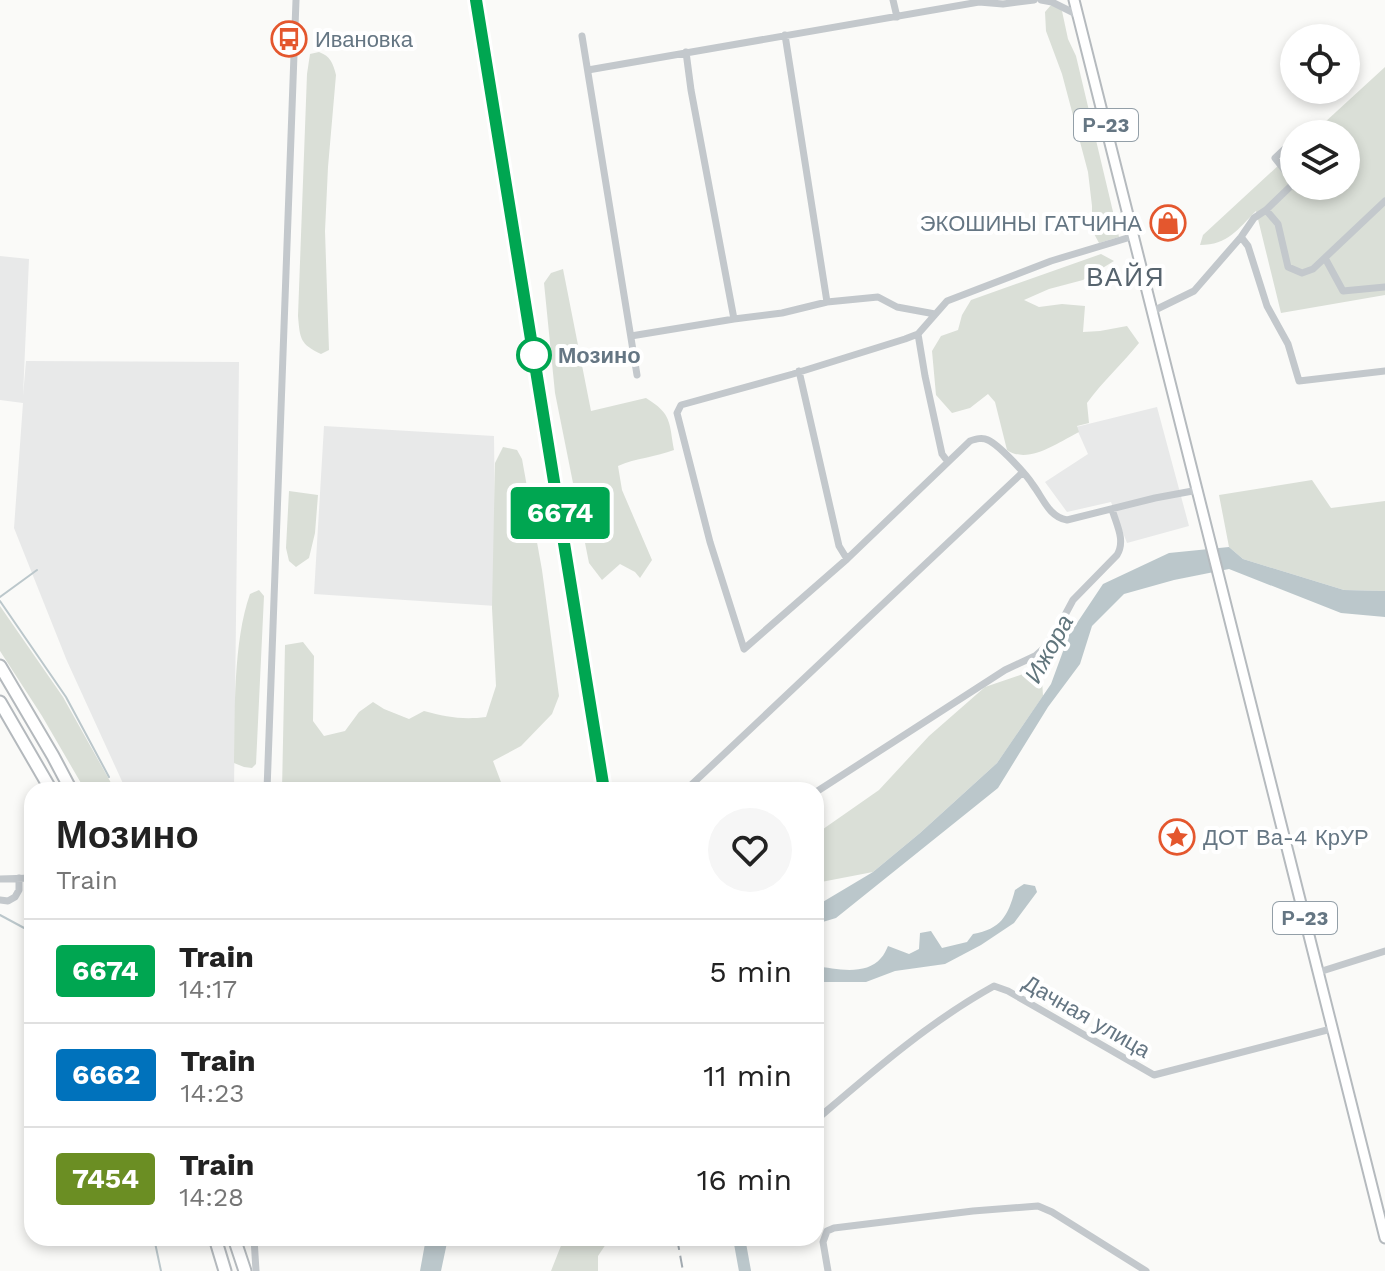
<!DOCTYPE html>
<meta charset="utf-8">
<style>
:root{--surface:#fff;--page:#f6f6f6;--text:#222;--muted:#767676;--line:#e0e0e0}
body{margin:0;font-family:"Work Sans",sans-serif;background:var(--page);color:var(--text);height:100vh;display:flex;flex-direction:column;font-size:30px;white-space:nowrap}
*{box-sizing:border-box;margin:0}
p{font-size:26px;color:var(--muted)}
.icon{flex:none;width:44px;height:44px;fill:none;stroke:currentColor;stroke-width:2;stroke-linecap:round;stroke-linejoin:round}
.map{position:relative;flex:1;overflow:hidden}
.sheet{position:absolute;left:24px;top:782px;width:800px;height:464px;display:flex;flex-direction:column;background:var(--surface);border-radius:24px;box-shadow:0 4px 12px #0003}
.sheet>*{flex:none}
.badge{padding:0 16px;border-radius:6px;font-size:28px;line-height:52px}
.fabs{position:absolute;left:1280px;top:24px;display:grid;gap:16px}
.fabs a{display:grid;place-items:center;width:80px;height:80px;border-radius:50%;background:var(--surface);box-shadow:0 4px 12px #0003;font-size:40px}
.map>.badge{position:absolute;translate:-50% -50%;box-shadow:0 0 0 4px #fff}
.round{display:grid;place-items:center;flex:none;width:84px;height:84px;border-radius:42px;background:var(--page)}
.summary{display:flex;align-items:center;justify-content:space-between;height:136px;padding:0 32px}
h1{font-size:38px;font-weight:700;line-height:60px}
ul{padding:0;list-style:none}
li{display:flex;align-items:center;gap:24px;height:104px;padding:0 32px;border-top:2px solid var(--line)}
li div{flex:1}
li b{display:block;font-size:30px}
li em{font-style:normal}
li .badge{min-width:88px;font-weight:700;text-align:center}
.map>svg:first-child{display:block}
.built{fill:#e8e9e9}
.green{fill:#dadfd7}
.water{fill:#bbc7cb}
.lines{fill:none;stroke-linecap:round;stroke-linejoin:round}
.stream{stroke:#bbc7cb;stroke-width:2}
.river{stroke:#bbc7cb;stroke-width:12}
.major-casing{stroke:#b5babe;stroke-width:13}
.highway-casing{stroke:#b4b9bd;stroke-width:15}
.minor{stroke:#c3c8cc;stroke-width:7}
.major{stroke:#fff;stroke-width:9}
.highway{stroke:#fff;stroke-width:11}
.rail{stroke:#a2aab0;stroke-width:2;stroke-dasharray:12 6;stroke-linecap:butt}
.line-casing{stroke:#fff;stroke-width:18}
.line{stroke:#00a651;stroke-width:12}
.stop-dot{fill:#fff;stroke:#00a651;stroke-width:4}
.labels{text-anchor:middle;stroke-width:8;stroke-linejoin:round;paint-order:stroke}
.shield{fill:#fff;stroke:#939fa8;stroke-width:2}
.shield-label{font-size:20px;font-weight:bold;fill:#657683}
.poi-label{font-size:22px;fill:#657683;stroke:#fff;text-anchor:start}
.stop-label{font-size:22px;font-weight:bold;fill:#657683;stroke:#fff;text-anchor:start}
.street-label{font-size:22px;fill:#657683;stroke:#fff}
.water-label{font-size:24px;font-style:italic;fill:#60757c;stroke:#fff}
.quarter-label{font-size:26px;letter-spacing:2px;fill:#57646e;stroke:#fff}
</style>
<div class="map">
<svg width="1385" height="1271" viewBox="0 0 1385 1271">
<rect width="100%" height="100%" fill="#fafaf8"/>
<path class="built" d="M0,256L29,259L23,396L26,361L239,362L234,790H126L67,661L14,528L23,403L0,400Z
M1157,407L1189,526L1127,543L1111,502L1067,512L1045,482L1088,454L1076,427Z
M324,426L494,436L496,606L314,594Z"/>
<path class="green" d="M1051,5L1059,7L1062,11L1068,39L1076,56L1119,237L1099,243L1092,230V206L1088,172L1062,74L1046,31L1045,12Z
M319,52C330,56 333,63 336,75L328,167L325,231L329,350L321,354C300,344 300,339 298,316L307,74L310,54Z
M1385,67V295L1281,313L1256,211C1238,229 1228,245 1200,245L1203,235L1294,151V186H1346V134H1312Z
M1101,254L1114,261L1083,280L1049,289L1024,300L1039,307L1062,304L1085,306L1083,332L1100,331L1127,326L1139,343C1122,364 1103,381 1087,403L1089,423L1077,426L1079,432C1059,442 1028,465 1007,450L995,402L988,394L970,408L952,413L936,395L932,351L941,336L958,330L962,315L971,300Z
M563,269L591,411L646,398C672,414 669,422 674,450C656,457 636,458 618,466L622,490L652,560L640,578L635,572L620,564L602,580L589,563L555,393L544,283L551,273Z
M503,447L517,450L522,459L542,570L559,696L552,714L521,746L493,761L504,790H282L285,645L303,642L314,656L313,721L324,736L345,731L359,712L373,702L384,709L409,719L424,711C446,717 463,720 486,717L496,686L492,608L495,463Z
M1312,480L1331,508L1385,501V591L1344,590L1243,559L1229,547L1219,495Z
M289,491L318,495L315,533L309,558L296,567L289,561L286,548Z
M259,590L264,596L256,764L252,768L244,767L234,763C235,712 233,642 250,594Z
M0,606L63,697L115,790H85L42,716L0,651Z
M1023,674L1042,680L1043,696L997,763L920,833L873,872L816,883V834L879,790L929,736L985,687Z
M564,1238H636L630,1242L606,1244L598,1256V1271H551Z"/>
<path class="water" d="M1229,547L1243,559L1344,590L1385,591V617L1341,613L1229,569L1174,580L1124,594L1092,626L1080,664L1048,707L998,788L836,918L816,924V906L873,872L920,833L997,763L1051,684L1069,635L1103,584L1169,553Z
M1024,884L1035,886L1037,892L1014,923L981,945L945,964L895,971L866,982H816V966C836,969 866,976 881,958C884,955 886,950 888,946L909,954L919,949L920,933L931,931L942,948L967,942L973,934C1001,929 1008,916 1015,890Z
M426,1238H448L441,1271H420Z"/>
<g class="lines">
<path class="stream" d="M0,597L37,570
M0,601L66,697L109,777
M0,915L26,929L32,937
M154,1238L161,1271"/>
<path class="river" d="M739,1238L745,1271"/>
<defs>
<path id="major" d="M1074,0L1385,1238"/>
<path id="highway" d="M0,666L53,756L71,790
M0,702L51,790
M215,1238L225,1271
M234,1238L245,1271"/>
</defs>
<use href="#major" class="major-casing"/>
<use href="#highway" class="highway-casing"/>
<path class="minor" d="M893,0L897,17
M1041,0L1052,2L1078,15
M785,35L827,302
M582,36L637,375
M686,52L691,90L734,319
M588,70L979,2L1003,4L1034,0
M1301,134V133
M1294,140L1275,158L1294,182
M1266,210L1294,183
M1241,237L1248,246L1267,306L1288,344L1299,381L1385,371
M1325,258L1343,291L1385,287
M1153,311L1194,291L1241,237L1254,218L1266,210L1278,224L1288,267L1302,273L1313,269L1385,201
M918,334L925,376L942,454L948,462
M631,336L734,319L782,313L827,302L878,297L897,307L935,314
M799,371L839,546L847,559L970,441C976,439 982,437 988,440C999,445 1026,474 1033,485C1043,498 1049,517 1067,520L1155,498L1198,490
M847,559L744,649L710,542L677,413L681,405L793,374L905,339L918,334L947,301L1051,261L1134,236
M267,790L296,0
M692,790L689,787L1023,472
M816,792L1005,670L1035,656L1044,648L1058,628L1073,600L1117,555C1126,540 1116,524 1112,509
M0,879L32,878
M0,900L8,901L15,897L19,890V878
M1319,972L1385,951
M816,1120C872,1072 929,1022 994,986L1008,991L1154,1075L1331,1029
M254,1238L256,1271
M828,1271L823,1242L827,1231L834,1228L973,1211L1038,1206L1052,1212L1146,1271"/>
<use href="#major" class="major"/>
<use href="#highway" class="highway"/>
<path class="rail" d="M476,0L604,790
M677,1238L683,1271"/>
</g>
<g class="lines">
<defs>
<path id="line" d="M476,0L604,790"/>
</defs>
<use href="#line" class="line-casing"/>
<use href="#line" class="line"/>
</g>
<defs>
<symbol id="bus-ring" viewBox="-11 -11 22 22"><circle r="9.5" fill="#fff" stroke="#e4572e" stroke-width="1.5"/><path d="M-5-6H5V4H4V6H2V4H-2V6H-4V4H-5ZM-3.5-4V0h7V-4ZM-3.5 1.2v1.5H-2V1.2ZM2 1.2v1.5H3.5V1.2Z" fill="#e4572e"/></symbol>
<symbol id="shop-ring" viewBox="-11 -11 22 22"><circle r="9.5" fill="#fff" stroke="#e4572e" stroke-width="1.5"/><path d="M-5-2.5h2.3a2.7 3.5 0 0 1 5.4 0H5L5.5 6h-11ZM-1.5-2.5h3a1.5 2.3 0 0 0-3 0Z" fill="#e4572e"/></symbol>
<symbol id="sight-ring" viewBox="-11 -11 22 22"><circle r="9.5" fill="#fff" stroke="#e4572e" stroke-width="1.5"/><path d="M0-6L1.8-2.2L6-1.7L2.9 1.2L3.7 5.4L0 3.3L-3.7 5.4L-2.9 1.2L-6-1.7L-1.8-2.2Z" fill="#e4572e"/></symbol>
</defs>
<g fill-rule="evenodd">
<use href="#bus-ring" x="269" y="19" width="40" height="40"/>
<use href="#shop-ring" x="1148" y="203" width="40" height="40"/>
<use href="#sight-ring" x="1157" y="817" width="40" height="40"/>
</g>
<circle class="stop-dot" cx="534" cy="355" r="16"/>
<g class="labels">
<g class="shield">
<rect x="1074" y="109" width="64" height="32" rx="6"/>
<rect x="1273" y="902" width="64" height="32" rx="6"/>
</g>
<g class="shield-label">
<text x="1106" y="132">Р-23</text>
<text x="1305" y="925">Р-23</text>
</g>
<g class="poi-label">
<text x="315" y="47">Ивановка</text>
<text x="1142" y="231" text-anchor="end">ЭКОШИНЫ ГАТЧИНА</text>
<text x="1203" y="845">ДОТ Ва-4 КрУР</text>
</g>
<g class="stop-label">
<text x="558" y="363">Мозино</text>
</g>
<g class="street-label">
<text transform="translate(1087 1016) rotate(30)" y="8">Дачная улица</text>
</g>
<g class="water-label">
<text transform="translate(1049 649) rotate(-61)" y="8">Ижора</text>
</g>
<g class="quarter-label">
<text x="1126" y="286">ВАЙЯ</text>
</g>
</g>
</svg>
<div class="fabs">
<a><svg class="icon" aria-label="locate" viewBox="0 0 24 24"><circle cx="12" cy="12" r="6"/><path d="M12 2v4M12 18v4M2 12h4M18 12h4"/></svg></a>
<a><svg class="icon" aria-label="layers" viewBox="0 0 24 24"><path d="M12 4l9 5-9 5-9-5zM3 14l9 5 9-5"/></svg></a>
</div>
<b class="badge" style="left:560px;top:513px;background:#00a651;color:#fff">6674</b>
<section class="sheet">
<div class="summary"><div><h1>Мозино</h1><p>Train</p></div><a class="round"><svg class="icon" aria-label="heart" viewBox="0 0 24 24"><path d="M12 20l-8-8c-3-5 5-10 8-4 3-6 11-1 8 4z"/></svg></a></div>
<ul>
<li><span class="badge" style="background:#00a651;color:#fff">6674</span><div><b>Train</b><p>14:17</p></div><em>5 min</em></li>
<li><span class="badge" style="background:#0072bc;color:#fff">6662</span><div><b>Train</b><p>14:23</p></div><em>11 min</em></li>
<li><span class="badge" style="background:#6b8e23;color:#fff">7454</span><div><b>Train</b><p>14:28</p></div><em>16 min</em></li>
</ul>
</section>
</div>
